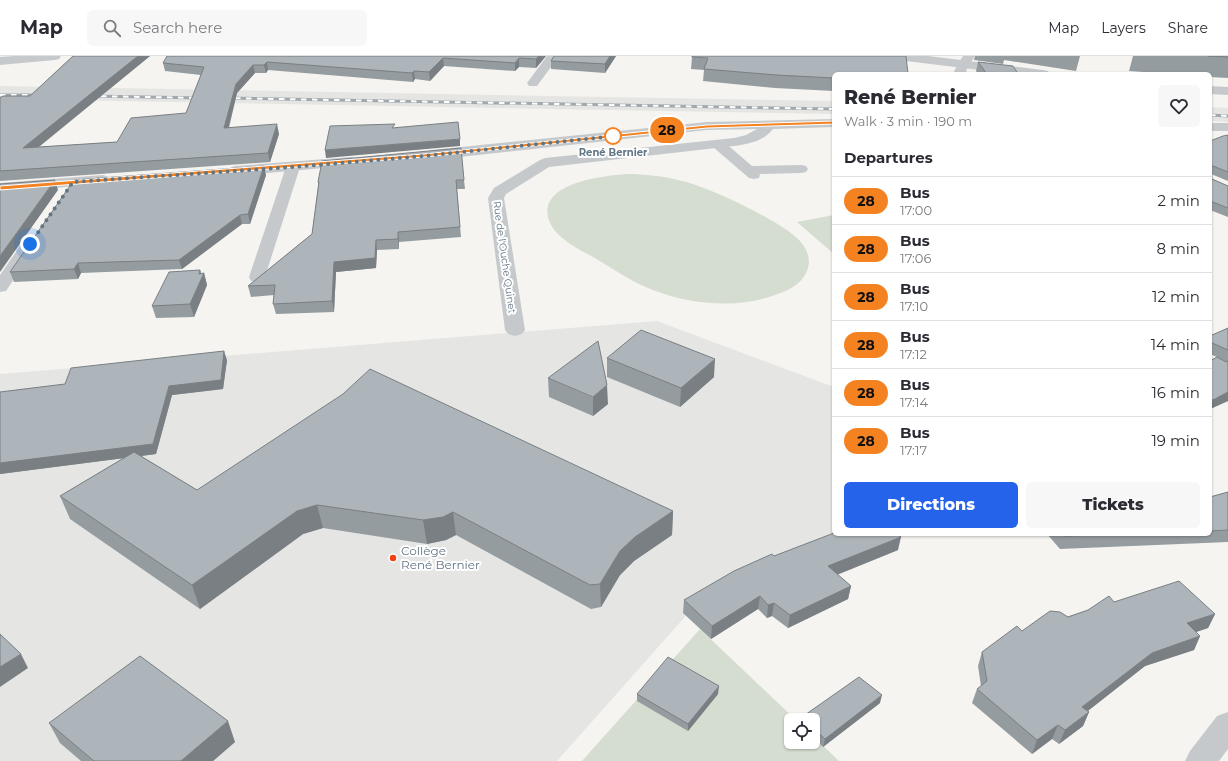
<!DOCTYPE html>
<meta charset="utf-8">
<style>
:root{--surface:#fff;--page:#f7f7f7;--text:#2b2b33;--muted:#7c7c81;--line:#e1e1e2;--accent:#2563eb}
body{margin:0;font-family:Montserrat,sans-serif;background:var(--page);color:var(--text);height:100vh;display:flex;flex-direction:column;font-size:15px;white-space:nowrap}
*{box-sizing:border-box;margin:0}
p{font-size:13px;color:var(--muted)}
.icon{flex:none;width:22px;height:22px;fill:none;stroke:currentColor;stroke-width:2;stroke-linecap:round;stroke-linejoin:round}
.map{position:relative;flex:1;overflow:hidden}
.panel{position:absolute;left:832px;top:16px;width:380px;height:464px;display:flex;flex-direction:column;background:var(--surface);border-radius:6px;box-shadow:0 1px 3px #0004}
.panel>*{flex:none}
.badge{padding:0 8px;border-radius:13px;font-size:14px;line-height:26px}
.fabs{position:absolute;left:784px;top:657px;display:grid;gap:8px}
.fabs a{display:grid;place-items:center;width:36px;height:36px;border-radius:6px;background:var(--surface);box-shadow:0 1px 3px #0004;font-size:20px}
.you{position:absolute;width:20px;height:20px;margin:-10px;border:3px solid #fff;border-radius:50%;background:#1a73e8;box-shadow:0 0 0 6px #1a73e833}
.map>.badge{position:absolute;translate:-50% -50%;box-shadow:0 0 0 2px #fff}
h2{padding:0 12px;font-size:15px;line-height:36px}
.round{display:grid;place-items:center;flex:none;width:42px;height:42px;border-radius:6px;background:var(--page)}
.headline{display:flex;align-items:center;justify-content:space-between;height:68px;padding:0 12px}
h1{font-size:19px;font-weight:800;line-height:30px}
.primary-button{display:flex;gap:8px;margin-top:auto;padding:8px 12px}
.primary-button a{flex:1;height:46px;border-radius:6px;background:var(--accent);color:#fff;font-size:16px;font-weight:800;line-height:46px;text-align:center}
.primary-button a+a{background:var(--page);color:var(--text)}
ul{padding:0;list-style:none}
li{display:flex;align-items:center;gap:12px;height:48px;padding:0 12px;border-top:1px solid var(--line)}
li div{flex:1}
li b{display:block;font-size:15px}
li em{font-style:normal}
li .badge{min-width:44px;font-weight:700;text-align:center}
header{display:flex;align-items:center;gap:24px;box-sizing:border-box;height:56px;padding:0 20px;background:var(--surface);border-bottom:1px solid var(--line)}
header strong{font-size:19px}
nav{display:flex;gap:22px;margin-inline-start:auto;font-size:14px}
.search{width:280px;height:36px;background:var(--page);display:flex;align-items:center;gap:10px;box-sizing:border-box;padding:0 14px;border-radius:6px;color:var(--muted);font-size:15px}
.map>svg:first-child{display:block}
.built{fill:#e5e6e3}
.green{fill:#d5dcd0}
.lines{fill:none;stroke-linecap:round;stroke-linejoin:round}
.service{fill:#c6c9cc;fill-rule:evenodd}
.minor{fill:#c6c9cc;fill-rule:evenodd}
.tertiary{fill:#c6c9cc;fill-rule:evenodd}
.rail-casing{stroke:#a1a8ae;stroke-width:3}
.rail{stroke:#fff;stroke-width:2;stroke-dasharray:5.5;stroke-linecap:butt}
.wall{fill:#959ca0}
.shaded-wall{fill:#797f82}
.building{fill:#adb5ba;stroke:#797f82}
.line{fill:#f58220;stroke:#fff}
.walk{stroke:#617584;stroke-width:4;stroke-dasharray:0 7.2}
.stop-dot{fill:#fff;stroke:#f58220;stroke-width:2}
.poi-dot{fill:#f33e12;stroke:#fff;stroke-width:1.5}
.labels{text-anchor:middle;stroke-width:4;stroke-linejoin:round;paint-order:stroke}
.far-stop-label{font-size:10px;font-weight:bold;fill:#617584;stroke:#fff}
.far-street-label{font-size:10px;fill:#617584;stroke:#fff}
.poi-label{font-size:12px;fill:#617584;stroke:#fff;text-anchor:start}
</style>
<header>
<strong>Map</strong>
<div class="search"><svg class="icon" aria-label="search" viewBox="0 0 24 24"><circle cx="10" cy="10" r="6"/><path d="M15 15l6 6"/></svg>Search here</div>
<nav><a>Map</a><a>Layers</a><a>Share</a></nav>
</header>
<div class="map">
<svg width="1228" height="705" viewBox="0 0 1228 705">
<rect width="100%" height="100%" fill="#f5f4f0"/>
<path class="built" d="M0,30L834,45V58L0,43Z
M1210,51L1228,52V66L1210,65Z
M657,265L834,331V478L715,527L557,705H0V318Z"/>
<path class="green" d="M626,118C645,118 663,120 682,125C709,131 781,165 800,185C809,195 812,207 805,219C798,231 784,236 772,240C735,253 689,248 653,234C632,226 613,213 593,201C578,193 552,180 548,161C541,126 604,120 626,118Z
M834,159V198L797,166Z
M700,573L796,664H791V686H813V680L839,705H582Z"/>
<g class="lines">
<path class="service" d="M547,0H559L537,30H529L527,27Z
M963,6L967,7L969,9L966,15L968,18H956L954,15L959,7Z
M718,84L723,85L752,110L801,109L806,110L808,113L806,116L801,117L760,118L759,122L754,123L749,122L713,91L711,88L713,85Z
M293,107L298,108L300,111L265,221L263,225L257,226L251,225L249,221L286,111L288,108Z
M26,188L32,190L34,193L6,235L0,236V219L20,190Z"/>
<path class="minor" d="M14,0H61L59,3L55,4L0,9V1Z
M963,0H975L967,12H959L957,9Z
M834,63V71L773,73C764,85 749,88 734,90L549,111L506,138L504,142L525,274L522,278L515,280L508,278L505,274L488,142L494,132L540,104L545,102L734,82L746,79L757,73L707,74L432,104L427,102L424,99L427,96L432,94L707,66Z
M1210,67H1228V75H1210Z
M352,101L357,103L360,106L357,109L235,120L230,118L227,115L230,112L235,110Z
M103,119L109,121L111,124L109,127L0,137V127Z
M1228,656V693L1219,705H1185L1190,695L1217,660Z"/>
<path class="tertiary" d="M892,0H928L1043,14L1048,15L1049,18H1012L898,4L894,3Z
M1210,30L1228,31V39L1210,38Z"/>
<defs>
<path id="rail" d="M0,39H42
M90,40L202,42
M224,42L834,53
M1210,59L1228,60"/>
</defs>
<use href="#rail" class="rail-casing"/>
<use href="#rail" class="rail"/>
</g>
<path class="wall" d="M73,0H150L39,91L117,86L186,57L201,19L165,15L163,7L546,0L536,12L519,11L515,15L444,10L430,25L415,23L413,26L268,14L266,17H255L237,37L229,72L279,78L270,106L0,125V42L30,40Z
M616,0L605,17L551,13V5Z
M975,0H1080L1076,15L1004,4L1003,8L974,4Z
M1133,0H1228V22L1210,21V18H1172L1129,15Z
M692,1L908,18H834V35L775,32L703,25L704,14L691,13Z
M978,6L1018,18H978L976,15Z
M1228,79V125L1211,118L1212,123L1228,130V161L1210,154V85Z
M266,119L250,168H242L182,213L81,217L78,223L14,226L10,216Z
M464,124L465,133H457L461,181L399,186V193L377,194L376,212L336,216L334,256L276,258L273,248L274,239L251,241L248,230L312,178L318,131V126Z
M200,214L201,217H204L207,229L194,261L156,262L152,250Z
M1228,272V345L1210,353V305L1217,301L1210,298V280Z
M607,302L714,321L680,351L607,321Z
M227,304L223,333L172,339L156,398L141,400L197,434L673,455L672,479L634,505L620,519L601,551L591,553L456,479L446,484L427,488L323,472L303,478L200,553L70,463L60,440L124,402L0,418V336L65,328Z
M548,322L608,348L593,360L549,341Z
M1228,436V486L1060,493L1047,478H1210V441Z
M898,494L837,519L851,530L848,543L788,572L772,560L767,562L758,553L711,583L683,557L684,544L774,500Z
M1114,546L1215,558L1208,572L1196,576L1200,580L1194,594L1145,610L1088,655L1089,656L1083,670L1059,688L1052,683L1032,698L972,647L977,633L981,630L978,610L982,596L1022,575Z
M637,638H718L688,675L637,645Z
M880,647L823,691L813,681V664H801L802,661Z
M49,667L235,686L213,705H81L60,687Z"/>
<path class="shaded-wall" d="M138,0H150L26,101L23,92Z
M539,0H546L536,12V3Z
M610,0H616L605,17V8Z
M443,2L444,10L430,25L429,16Z
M519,2V11L515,15V7Z
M267,6L268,14L266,17L264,9Z
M253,9L255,17L237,37L226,81L224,72L236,28Z
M414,15L415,23L413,26L412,17Z
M277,68L279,78L270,106L268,97Z
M460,83V90L326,102L325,94Z
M264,110L266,119L250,168L248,158Z
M55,124L58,134L0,216V200Z
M240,159L242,168L182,213L179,204Z
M398,176L399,186V193L398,183Z
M376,184L377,194L376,212L336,216L334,256L332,245L334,206Z
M78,207L81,217L78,223L74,213Z
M200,214L202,221L204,217L207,229L194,261L190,248Z
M224,295L227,304L223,333L172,339L156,398L0,418V407L169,330Z
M715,303L714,321L680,351L681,332Z
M607,329L608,348L593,360V341Z
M1228,336V345L1210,353V350L1213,344Z
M317,449L323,472L303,478L200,553L192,529L297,455Z
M673,455L672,479L634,505L620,519L601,551L600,528L620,495L635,481Z
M453,456L456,479L446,484L427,488L423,464Z
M901,481L898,494L826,523L828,510Z
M851,530L848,543L788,572L790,559Z
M760,540L758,553L711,583L712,570Z
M774,547L772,560L767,562L768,549Z
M1215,558L1208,572L1181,581L1187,567Z
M1200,580L1194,594L1145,610L1076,664L1082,651L1152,597Z
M21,598L28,612L0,631V611Z
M719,630L718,638L688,675V668Z
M882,639L880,647L823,691L825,683Z
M1089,656L1083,670L1059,688L1065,674Z
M228,665L235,686L213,705H181Z
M1058,669L1052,683L1032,698L1037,684Z"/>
<path class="building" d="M73,0H138L23,92L117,86L131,62L186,57L204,11L163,7L167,0H539L536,3L519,2L515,7L443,2L429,16L414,15L412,17L267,6L264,9H253L236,28L224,72L277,68L268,97L0,115V42L3,40H30Z
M554,0H610L605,8L551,5Z
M692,0H906L908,18H848L838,17L839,18H834V22L776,19L704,13L708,2L692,1Z
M1208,0H1228V1Z
M978,6L1013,10L1018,18H987Z
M458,66L460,83L325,94L330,70L395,68L392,72Z
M1228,79V116L1213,110L1211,111L1212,123L1228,130V152L1210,145V85L1223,80Z
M461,92L464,124H456L460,171L398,176V183L376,184L375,202L334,206L332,245L273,248L275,229L248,230L312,178L319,126H318L322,105Z
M264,110L248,158L240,159L179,204L78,207L74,213L10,216L74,124Z
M55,124L0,200V128Z
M200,214L199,218L204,217L190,248L152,250L169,216Z
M1228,272V294L1210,286V280Z
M641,274L715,303L681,332L607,302Z
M598,285L607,329L593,341L548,322Z
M224,295L221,324L169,330L153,388L0,407V336L65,328L71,312Z
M1217,301L1226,306L1228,305V336L1213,344L1210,342V305Z
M370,313L673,455L635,481L620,495L600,528L590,529L453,456L443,461L423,464L317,449L297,455L192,529L60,440L134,396L197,434L343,338Z
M1228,436V474L1210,475V441Z
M834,477V478H897L901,481L828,510L851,530L790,559L774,547L768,549L760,540L712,570L684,544L734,515L772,498L774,500Z
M1063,478H1122L1065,480Z
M1179,525L1215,558L1187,567L1200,580L1152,597L1082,651L1089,656L1065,674L1058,669L1037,684L977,633L987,625L982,596L1017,570L1022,575L1050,555L1060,556L1068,561L1088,554L1109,540L1114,546Z
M0,578L21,598L0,611Z
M140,600L228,665L181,705H94L49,667Z
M668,601L719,630L688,668L637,638Z
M859,621L882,639L825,683L813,672V664H805L802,661Z"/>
<path class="line" d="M834,65L836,66V68L707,72L424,101L0,134V130L424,98L707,69Z"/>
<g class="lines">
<path class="walk" d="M30,188L73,126L293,111L424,100L615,80H613"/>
</g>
<circle class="stop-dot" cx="613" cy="80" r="8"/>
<circle class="poi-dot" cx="393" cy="502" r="4"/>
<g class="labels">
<g class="far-stop-label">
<text x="613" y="100">René Bernier</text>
</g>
<g class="far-street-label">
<text transform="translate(505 201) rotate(82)" y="4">Rue de l'Ouche Quinet</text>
</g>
<g class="poi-label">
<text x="401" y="499">Collège<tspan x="401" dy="14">René Bernier</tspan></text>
</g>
</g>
</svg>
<div class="fabs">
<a><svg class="icon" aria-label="locate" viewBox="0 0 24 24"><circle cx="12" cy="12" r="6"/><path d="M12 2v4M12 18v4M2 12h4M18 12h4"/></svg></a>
</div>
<div class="you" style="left:30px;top:188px"></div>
<b class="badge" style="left:667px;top:74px;background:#f58220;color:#111">28</b>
<section class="panel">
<div class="headline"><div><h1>René Bernier</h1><p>Walk · 3 min · 190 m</p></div><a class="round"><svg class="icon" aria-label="heart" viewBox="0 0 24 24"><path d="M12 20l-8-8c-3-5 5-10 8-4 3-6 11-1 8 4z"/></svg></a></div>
<h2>Departures</h2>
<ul>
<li><span class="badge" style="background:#f58220;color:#111">28</span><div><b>Bus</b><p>17:00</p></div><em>2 min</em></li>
<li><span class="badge" style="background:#f58220;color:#111">28</span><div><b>Bus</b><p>17:06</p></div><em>8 min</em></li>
<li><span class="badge" style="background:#f58220;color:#111">28</span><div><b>Bus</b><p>17:10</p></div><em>12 min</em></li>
<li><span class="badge" style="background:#f58220;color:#111">28</span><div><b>Bus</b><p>17:12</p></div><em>14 min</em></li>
<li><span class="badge" style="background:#f58220;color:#111">28</span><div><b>Bus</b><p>17:14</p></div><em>16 min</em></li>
<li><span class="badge" style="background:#f58220;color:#111">28</span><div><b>Bus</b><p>17:17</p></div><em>19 min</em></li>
</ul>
<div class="primary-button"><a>Directions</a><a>Tickets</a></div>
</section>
</div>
